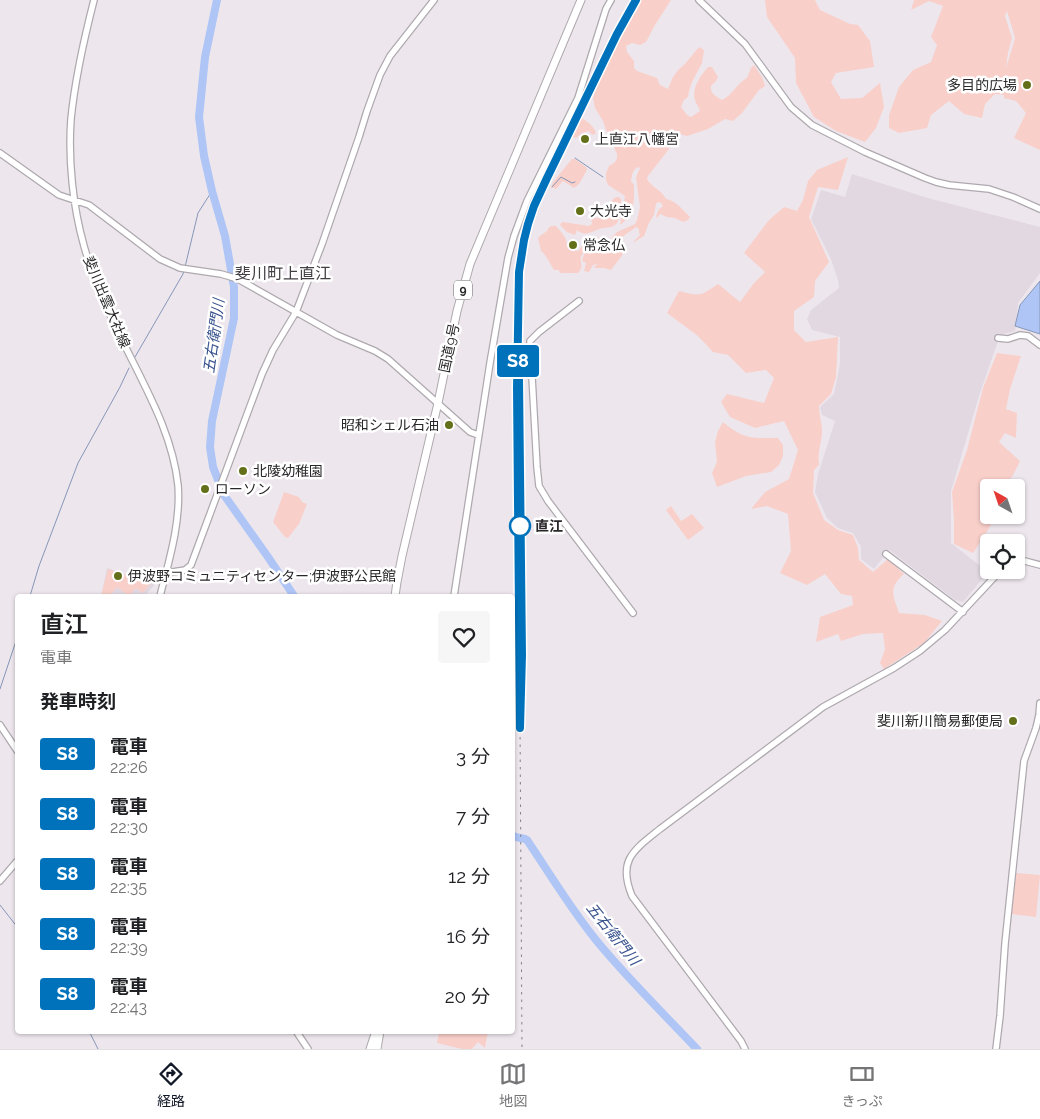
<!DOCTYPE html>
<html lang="ja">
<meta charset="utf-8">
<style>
:root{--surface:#fff;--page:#f6f6f6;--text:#202124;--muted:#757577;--line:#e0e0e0;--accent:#111827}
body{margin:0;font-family:Raleway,"Noto Sans JP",sans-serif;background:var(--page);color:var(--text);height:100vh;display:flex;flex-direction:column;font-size:19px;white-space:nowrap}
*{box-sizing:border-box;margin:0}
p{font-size:16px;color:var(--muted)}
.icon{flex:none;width:28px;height:28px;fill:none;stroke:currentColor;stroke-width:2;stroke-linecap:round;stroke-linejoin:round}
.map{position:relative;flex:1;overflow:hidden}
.drawer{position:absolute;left:15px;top:594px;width:500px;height:440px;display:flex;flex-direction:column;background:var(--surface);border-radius:5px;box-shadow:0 1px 4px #0004}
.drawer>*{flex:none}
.badge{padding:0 10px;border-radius:4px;font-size:18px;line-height:32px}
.needle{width:32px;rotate:320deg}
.controls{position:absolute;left:980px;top:479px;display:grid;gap:10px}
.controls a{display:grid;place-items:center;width:45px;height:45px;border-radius:5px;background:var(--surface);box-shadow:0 1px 4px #0004;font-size:25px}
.map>.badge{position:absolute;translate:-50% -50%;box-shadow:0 0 0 2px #fff}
h2{padding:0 25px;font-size:19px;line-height:45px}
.round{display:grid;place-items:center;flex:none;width:52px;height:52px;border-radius:5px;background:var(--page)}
.summary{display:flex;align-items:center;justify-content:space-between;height:85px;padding:0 25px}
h1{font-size:24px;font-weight:600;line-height:38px}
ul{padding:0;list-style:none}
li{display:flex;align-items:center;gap:15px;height:60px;padding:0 25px}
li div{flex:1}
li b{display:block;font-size:19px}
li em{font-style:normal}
li .badge{min-width:55px;font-weight:700;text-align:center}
.tab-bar{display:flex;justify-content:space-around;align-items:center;height:70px;border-top:1px solid var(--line);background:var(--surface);font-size:14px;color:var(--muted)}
.tab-bar a{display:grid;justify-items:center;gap:2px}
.tab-bar .active{color:var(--accent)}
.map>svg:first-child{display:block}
.built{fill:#e2d8e2}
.green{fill:#f9cfca;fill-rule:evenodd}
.water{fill:#aec5f6;stroke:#8696b8}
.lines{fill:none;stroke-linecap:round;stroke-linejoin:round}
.stream{stroke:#8696b8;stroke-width:1}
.river{stroke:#aec5f6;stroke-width:8}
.secondary-casing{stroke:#aea9ae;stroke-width:8}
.highway-casing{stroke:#aea9ae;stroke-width:9}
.secondary{stroke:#fff;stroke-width:5.5}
.highway{stroke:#fff;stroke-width:7}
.rail{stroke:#858285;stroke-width:1;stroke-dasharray:2.5 5;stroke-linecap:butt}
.line-casing{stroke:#fff;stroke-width:11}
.line{stroke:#0072bc;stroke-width:8}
.poi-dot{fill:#646f19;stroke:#fff;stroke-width:2}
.stop-dot{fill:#fff;stroke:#0072bc;stroke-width:2.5}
.labels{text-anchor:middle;stroke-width:5;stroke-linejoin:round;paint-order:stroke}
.shield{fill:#fff;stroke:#696869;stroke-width:1}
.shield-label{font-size:12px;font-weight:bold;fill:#292729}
.poi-label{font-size:14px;fill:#292729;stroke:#fff;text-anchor:start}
.street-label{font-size:14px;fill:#292729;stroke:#fff}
.stop-label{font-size:14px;font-weight:bold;fill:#292729;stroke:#fff;text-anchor:start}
.water-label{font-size:15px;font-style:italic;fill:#38528e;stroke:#fff}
.quarter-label{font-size:16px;fill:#433f43;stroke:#fff}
</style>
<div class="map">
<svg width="1040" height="1049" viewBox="0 0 1040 1049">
<rect width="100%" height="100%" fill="#ede7ed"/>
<path class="built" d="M852,174L928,198L1040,227V273L1018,303L1015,331L1000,335L979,396L951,491V543L988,572L963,602L955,600L889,550L874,569L861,559V547L853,533L838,528L827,518L815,492L818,474L835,421L822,415L820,407L834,394L840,364V337L812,330L807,319L811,310L839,288L838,280L831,259L811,219L821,190L845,197Z
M107,568L155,584L145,596H101Z"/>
<path class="green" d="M640,0H671L655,25L646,42L640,45L632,43L626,46L627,52L634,61V68L637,71L657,78L660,85L668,89L673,77L679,69L684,65L699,47L704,50L702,63L692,82L689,91L688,97L684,100L681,107L687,115L691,117L700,111C699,107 696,104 695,100C691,89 701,75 708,67H712L718,77L716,81L711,86C710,94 716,96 722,100C733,95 737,83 747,78L751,68L754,65L762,77L765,86L759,90L742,113L733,121L725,119L708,129L687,136L679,134L675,138L669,149L648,176L647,179C651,187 662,190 666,199C675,200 683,210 690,217L688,220L683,222L675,218L667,217L660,214L657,218L656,216L659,209L662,207L663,206L661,203L658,202L656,204L654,215L649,223L644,236L634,242V241L640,235L639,232V229L636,227C630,232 625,234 620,239V245L626,250L611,270L604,268H595L594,267L598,264L593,265L589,272L584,271L586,263L582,261L584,254L590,251H585C577,259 583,262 581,269L578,273H561L558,270H554C550,264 546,254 541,251L538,238L540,236L547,231C548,227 551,225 556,226C561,232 567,237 567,246L570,249L578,251L583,245L593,237L601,238L603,241L608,242L611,240L613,236L617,232L635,224L637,220L640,207L636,177L640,168L638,167C632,170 632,176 631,181L634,185V198L633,205L630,209V215L627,219L620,225L625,196L608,185L606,180V173L609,166L614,163L617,159V154L615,150L613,140L606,130L603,121L595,108L593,98L599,81Z
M765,0H815L820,10L850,24L858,25L870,41L874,67L836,73L831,82L841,99L862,98L880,83L884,107L876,128L865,142L836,131L814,117L796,83L795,58L767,17Z
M914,0H1040V150L1014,138L1026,113L1016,101L1004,98V95L995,94L985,104L982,118L964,114L949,101L931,115L927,128L899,133L889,128V115L899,87L913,70L931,62L937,45L931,37L943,6L929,1L911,10ZM1007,11L1015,38L1006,68L1008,53L1012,38L1005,16Z
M578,118C585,118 594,126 596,133L595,134L592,135L589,131L582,133L576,138L571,136V133Z
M848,157L838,190L818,187L809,217L829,262L815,281L814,297L794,311V330L806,342L838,337L836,377L831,394L819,406C819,414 822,423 822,431C822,443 817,452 819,465L814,470L813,493L824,520L838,530L853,535L858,548L859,560L873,572L888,559L904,574C888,588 893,595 899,613L925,615L942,621L924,643L884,669L880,663L885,649L883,633L863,634L841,641L838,634L816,642L820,617L853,605L852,596L841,594L825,574L807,585L780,573L791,551L788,514L767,506L751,509L765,492L789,479L798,450L784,421L755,428L730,417L721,402L727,394L764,403L774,378L766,370L746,373L728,355L713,352L698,336L667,313L679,291C700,296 699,297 718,284L740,302L754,283L765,272L744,253L769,220L784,207L797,211L803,200L808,181L817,170Z
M572,159H575L586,167L587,170L579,184L574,188L563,181L562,182L556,189L551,187L553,182Z
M616,197H619L621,199C621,206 621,217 617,223C612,229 605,227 599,229C591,232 585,237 577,230L575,235L567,232L560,225L561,223L563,222L589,226L592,224L591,218L594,216L596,218L610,217L612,215V200Z
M997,353L1021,356L1010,389L1006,409L1017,413L1016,438L1005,433L999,442L1020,461C1012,477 1009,488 989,488V515H990L991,525L973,553L954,544V520L952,492L967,450L983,388Z
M723,422C744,440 752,438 778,438L783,445V456L779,465L771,472L746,476L717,487L712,473L717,462L715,442L718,431Z
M284,492L299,497L302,502L307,504L299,524L288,538L285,537L273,522Z
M671,506L681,521L692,514L704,528L688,540L666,510Z
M108,569L151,583L143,593L136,588L129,596L117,587L110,596H101Z
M1016,873L1040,875L1036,917L1011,914Z
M439,1031H488L485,1048L478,1042L472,1049H462L437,1043Z"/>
<path class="water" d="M1040,281V334L1015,326L1020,305Z"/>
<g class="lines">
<path class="stream" d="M575,158L603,177
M552,187L561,177L572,183L575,182
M185,267L198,213L212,191
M135,357L183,274L184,271
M30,596L39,566L78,463L120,387L129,368
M0,689L18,635
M0,905L18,928
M89,1031L98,1049"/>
<path class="river" d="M217,0L205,57L199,117L204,156L212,191L225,236L234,287V318L212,421L210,447L213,467L224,495L268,557L294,596
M512,835C517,839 523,837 527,840C550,874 570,908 596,940C627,978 663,1013 697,1049"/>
<defs>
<path id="secondary" d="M94,0C84,39 75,79 71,119C68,160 73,207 84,246C95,285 113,322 131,358C151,398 173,439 178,485C181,522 169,561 160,596
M699,0L745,44L791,107L812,125L865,152L925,178L936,182L949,185L989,189L1013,197L1040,209
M0,153L59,195L89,205L160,259L180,268L221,274L238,279L337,335L375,351L388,359L470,432L478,435
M579,301L539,332L530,341L537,467L539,486L548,501L633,613
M998,338L1008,339L1020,335L1028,336L1040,345
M886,554L963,612
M1016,561L1021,560L1040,565
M166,573L185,570L191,565L262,374L273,350L296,312L322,244L359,137L367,111L380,75L390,56L434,0
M454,596L490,363L508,258L514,236L527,201L578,98L606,9L611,0
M0,725L18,752
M0,881L18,860
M296,1031L308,1049
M745,1049L741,1041L632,896C617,860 634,850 660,829L823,707L894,668L920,651L945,630L1001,570
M996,1049L1000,1016L1005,944L1024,761L1036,728L1039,715L1040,703"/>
<path id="highway" d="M395,596L397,582L402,556L438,403L457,311L470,264L581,0
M370,1049L376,1031
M377,1049L380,1031"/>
</defs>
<use href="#secondary" class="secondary-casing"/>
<use href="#highway" class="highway-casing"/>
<use href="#secondary" class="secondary"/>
<use href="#highway" class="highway"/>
<path class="rail" d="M520,722L522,1049
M520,728L522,655L518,292C520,262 524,234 534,206L588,94L617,35L636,0"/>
</g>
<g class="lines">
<defs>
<path id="line" d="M519,378L522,655L520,728L517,388L519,272L524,240L528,224L534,206L547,178L617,34L636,0"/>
</defs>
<use href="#line" class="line-casing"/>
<use href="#line" class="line"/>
</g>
<g class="poi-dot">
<circle cx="1027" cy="85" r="5"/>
<circle cx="585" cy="139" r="5"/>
<circle cx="580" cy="211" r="5"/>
<circle cx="573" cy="245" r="5"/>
<circle cx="449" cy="425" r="5"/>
<circle cx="243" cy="471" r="5"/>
<circle cx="205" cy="489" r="5"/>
<circle cx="118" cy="576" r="5"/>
<circle cx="1013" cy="721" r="5"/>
</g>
<circle class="stop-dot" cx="520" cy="526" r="10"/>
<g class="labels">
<rect class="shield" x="454" y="280.5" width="18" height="19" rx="4"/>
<g class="shield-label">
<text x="463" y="294">9</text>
</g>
<g class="poi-label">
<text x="1017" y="90" text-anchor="end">多目的広場</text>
<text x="595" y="144">上直江八幡宮</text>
<text x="590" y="216">大光寺</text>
<text x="583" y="250">常念仏</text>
<text x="439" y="430" text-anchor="end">昭和シェル石油</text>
<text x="253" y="476">北陵幼稚園</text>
<text x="215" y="494">ローソン</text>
<text x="128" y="581">伊波野コミュニティセンター;伊波野公民館</text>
<text x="1003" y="726" text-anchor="end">斐川新川簡易郵便局</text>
</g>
<g class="street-label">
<text transform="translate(107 302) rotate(67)" y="5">斐川出雲大社線</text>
<text transform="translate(449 348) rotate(-78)" y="5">国道9号</text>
</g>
<g class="stop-label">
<text x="535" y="531">直江</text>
</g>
<g class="water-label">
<text transform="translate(214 336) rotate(-82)" y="5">五右衛門川</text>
<text transform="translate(613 934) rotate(51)" y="5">五右衛門川</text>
</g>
<g class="quarter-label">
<text x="283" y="279">斐川町上直江</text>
</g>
</g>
</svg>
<div class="controls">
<a><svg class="needle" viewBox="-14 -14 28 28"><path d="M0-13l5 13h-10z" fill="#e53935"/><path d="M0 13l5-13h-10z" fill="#757577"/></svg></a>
<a><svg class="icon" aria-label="locate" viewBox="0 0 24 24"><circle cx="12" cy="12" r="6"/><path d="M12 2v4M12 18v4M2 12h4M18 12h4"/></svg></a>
</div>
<b class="badge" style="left:518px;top:361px;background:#0072bc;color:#fff">S8</b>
<section class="drawer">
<div class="summary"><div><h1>直江</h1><p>電車</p></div><a class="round"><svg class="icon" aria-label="heart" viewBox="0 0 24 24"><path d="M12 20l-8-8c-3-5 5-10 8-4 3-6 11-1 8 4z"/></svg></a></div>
<h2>発車時刻</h2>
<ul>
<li><span class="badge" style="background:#0072bc;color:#fff">S8</span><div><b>電車</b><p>22:26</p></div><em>3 分</em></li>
<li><span class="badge" style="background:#0072bc;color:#fff">S8</span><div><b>電車</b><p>22:30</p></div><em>7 分</em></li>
<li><span class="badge" style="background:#0072bc;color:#fff">S8</span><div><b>電車</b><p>22:35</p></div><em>12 分</em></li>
<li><span class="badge" style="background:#0072bc;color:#fff">S8</span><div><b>電車</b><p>22:39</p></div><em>16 分</em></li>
<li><span class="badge" style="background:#0072bc;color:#fff">S8</span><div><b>電車</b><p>22:43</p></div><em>20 分</em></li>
</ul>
</section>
</div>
<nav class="tab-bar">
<a class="active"><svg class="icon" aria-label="directions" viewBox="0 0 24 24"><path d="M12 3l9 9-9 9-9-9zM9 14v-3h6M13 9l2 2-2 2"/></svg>経路</a>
<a><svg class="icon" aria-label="map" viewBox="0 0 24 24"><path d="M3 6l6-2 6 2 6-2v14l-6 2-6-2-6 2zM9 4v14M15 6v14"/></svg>地図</a>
<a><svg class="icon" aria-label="tickets" viewBox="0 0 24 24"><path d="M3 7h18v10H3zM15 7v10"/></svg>きっぷ</a>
</nav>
